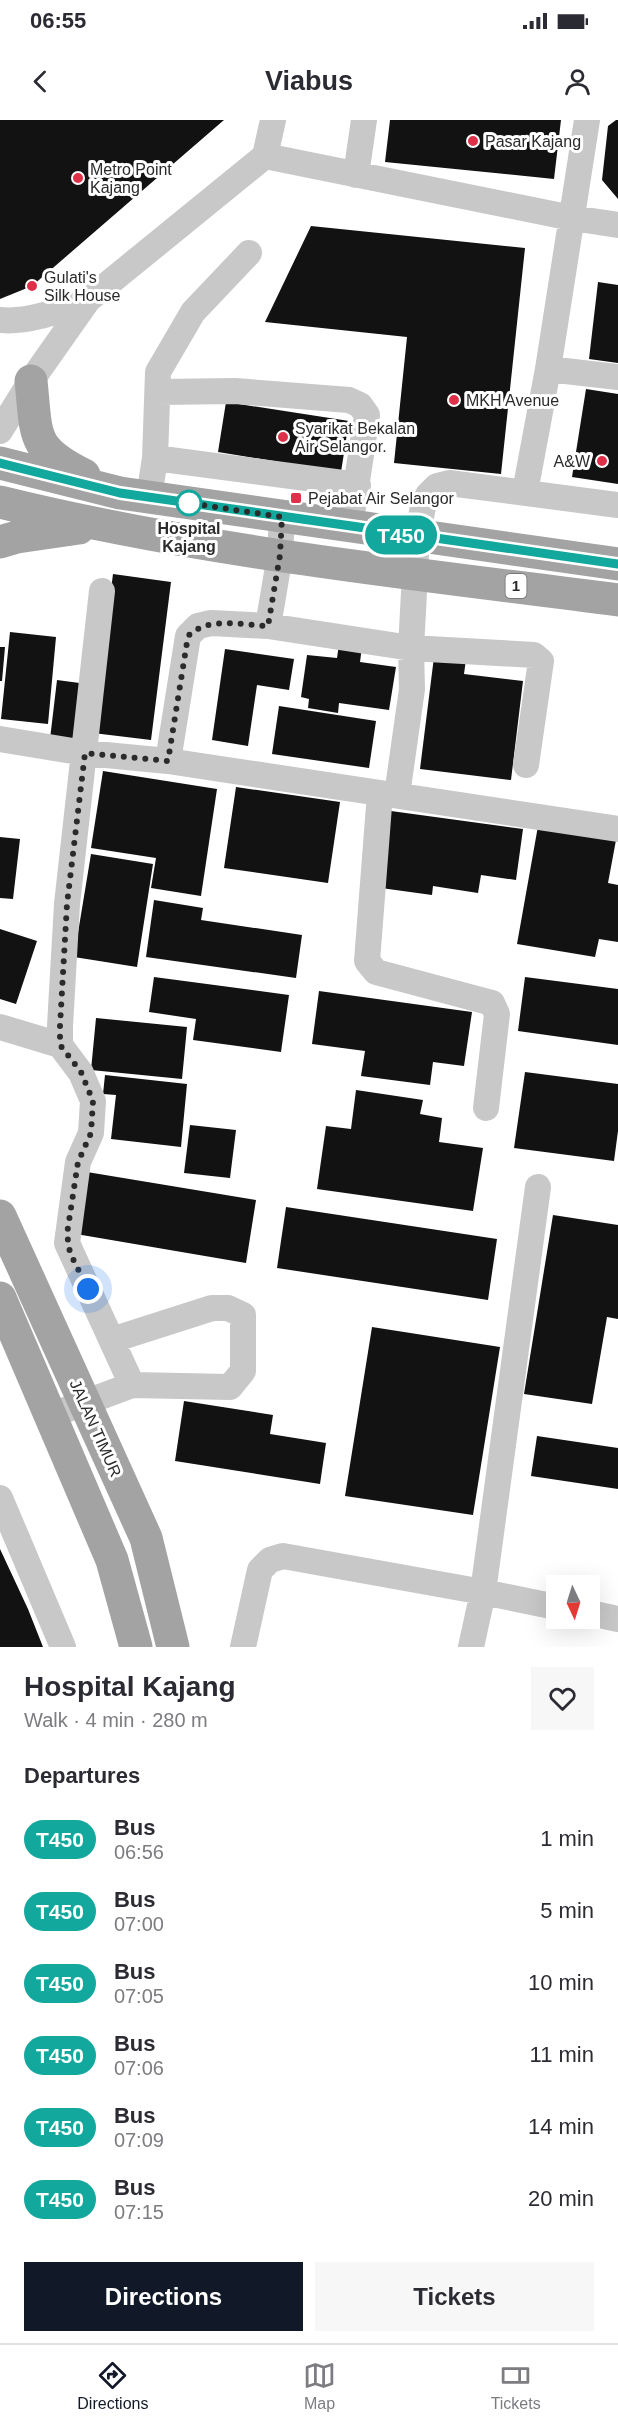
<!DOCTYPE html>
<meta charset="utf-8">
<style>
:root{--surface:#fff;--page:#f7f7f7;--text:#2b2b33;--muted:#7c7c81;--line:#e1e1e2;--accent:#111827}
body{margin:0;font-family:Helvetica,sans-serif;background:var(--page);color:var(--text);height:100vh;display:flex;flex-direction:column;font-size:22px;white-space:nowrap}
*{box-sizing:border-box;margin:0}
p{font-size:20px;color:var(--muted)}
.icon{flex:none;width:33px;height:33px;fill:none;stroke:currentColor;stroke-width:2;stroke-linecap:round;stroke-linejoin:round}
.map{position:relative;height:1527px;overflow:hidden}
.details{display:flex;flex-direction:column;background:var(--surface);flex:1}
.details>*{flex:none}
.badge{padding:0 12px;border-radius:20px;font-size:21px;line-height:39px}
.needle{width:39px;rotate:176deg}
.buttons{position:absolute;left:546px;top:1455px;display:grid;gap:12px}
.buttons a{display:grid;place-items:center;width:54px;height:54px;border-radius:0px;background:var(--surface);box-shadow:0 6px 24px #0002;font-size:30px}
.you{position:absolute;width:30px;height:30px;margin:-15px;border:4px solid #fff;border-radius:50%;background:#1a73e8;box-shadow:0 0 0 9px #1a73e833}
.map>.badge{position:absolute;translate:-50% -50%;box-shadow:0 0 0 3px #fff}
h2{padding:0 24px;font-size:22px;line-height:54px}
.round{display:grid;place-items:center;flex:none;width:63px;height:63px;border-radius:0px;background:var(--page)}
.overview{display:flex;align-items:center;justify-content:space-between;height:102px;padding:0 24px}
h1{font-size:28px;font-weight:700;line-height:45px}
.primary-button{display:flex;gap:12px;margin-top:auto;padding:12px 24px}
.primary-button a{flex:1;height:69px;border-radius:0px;background:var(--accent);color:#fff;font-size:24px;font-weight:700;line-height:69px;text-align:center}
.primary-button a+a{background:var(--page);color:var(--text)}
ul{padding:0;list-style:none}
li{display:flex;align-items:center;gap:18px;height:72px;padding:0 24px}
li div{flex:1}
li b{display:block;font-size:22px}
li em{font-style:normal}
li .badge{min-width:66px;font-weight:700;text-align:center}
.status{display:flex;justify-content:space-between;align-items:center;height:42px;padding:0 30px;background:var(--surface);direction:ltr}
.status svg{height:16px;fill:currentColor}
header{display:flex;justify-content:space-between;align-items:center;height:78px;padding:0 24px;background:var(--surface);font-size:27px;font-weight:700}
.tab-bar{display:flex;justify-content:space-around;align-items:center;height:84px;border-top:2px solid var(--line);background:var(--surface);font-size:16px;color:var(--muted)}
.tab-bar a{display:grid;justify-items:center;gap:3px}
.tab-bar .on{color:var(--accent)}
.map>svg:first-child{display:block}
.building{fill:#121212}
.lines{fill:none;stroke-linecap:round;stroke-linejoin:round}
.minor{stroke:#c8c8c8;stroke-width:26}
.major{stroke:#a3a3a3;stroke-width:33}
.line-casing{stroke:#fff;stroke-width:14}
.line{stroke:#12a89d;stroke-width:9}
.walk{stroke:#2b2b2b;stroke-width:6;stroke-dasharray:0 10.8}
.poi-dot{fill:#de3149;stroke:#fff;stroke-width:2}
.stop-dot{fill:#fff;stroke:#12a89d;stroke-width:3}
.labels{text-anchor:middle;stroke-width:6;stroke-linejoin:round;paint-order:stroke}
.shield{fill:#fff;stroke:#6b6b6b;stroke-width:1.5}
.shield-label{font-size:15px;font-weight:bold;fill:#2b2b2b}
.poi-label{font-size:16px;fill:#2b2b2b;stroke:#fff;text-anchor:start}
.stop-label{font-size:16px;font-weight:bold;fill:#2b2b2b;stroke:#fff}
.street-label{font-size:16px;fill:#2b2b2b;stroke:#fff}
</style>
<div class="status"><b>06:55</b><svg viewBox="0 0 49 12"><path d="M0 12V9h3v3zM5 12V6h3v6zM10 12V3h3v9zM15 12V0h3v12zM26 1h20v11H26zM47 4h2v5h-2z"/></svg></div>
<header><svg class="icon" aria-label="back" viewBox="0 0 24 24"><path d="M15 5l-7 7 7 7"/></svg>Viabus<svg class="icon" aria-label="person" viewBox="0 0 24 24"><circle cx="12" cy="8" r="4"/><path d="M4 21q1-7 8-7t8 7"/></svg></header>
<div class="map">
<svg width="618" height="1527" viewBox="0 0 618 1527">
<rect width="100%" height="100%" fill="#fff"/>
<path class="building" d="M0,0H224L32,166L0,179Z
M390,0H561L554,59L385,42Z
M616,0H618V79L602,60L608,6Z
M311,106L525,128L501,354L394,343L407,217L265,202Z
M598,162L618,165V243L589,239Z
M586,269L618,274V364L572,357Z
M226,282L349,301L341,352L218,332Z
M113,454L171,462L151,620L93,613Z
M10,512L56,517L48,604L1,599Z
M339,524L362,527L360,542L396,547L389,590L339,583L338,593L308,588L309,579L301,577L307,535L337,538Z
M0,527H5L2,561H0Z
M225,529L294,539L289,570L257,565L248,626L212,620Z
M435,529L467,532L464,554L523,561L511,660L420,649Z
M57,560L87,564L80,622L50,619Z
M279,586L376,601L369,648L272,634Z
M103,651L217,669L201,776L151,768L156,738L91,728Z
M236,667L340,682L328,763L224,748Z
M391,691L523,709L516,760L481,755L478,773L433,766L432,775L381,768Z
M538,706L616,720L608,763L618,765V822L599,819L595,837L517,824Z
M0,717L20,719L13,779L0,778Z
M91,734L153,744L137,847L74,837Z
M154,780L203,788L201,800L302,815L296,858L146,837Z
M0,809L37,821L16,884L0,879Z
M154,857L289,875L281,932L193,920L196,899L149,892Z
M525,857L618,869V925L518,911Z
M319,871L472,892L464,946L433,942L430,965L361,956L365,931L312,924Z
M96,898L187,907L182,959L91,950Z
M525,952L618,964V1011L614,1041L514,1028Z
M105,955L187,964L181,1027L111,1019L116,975L103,974Z
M356,970L423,980L420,994L442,998L439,1022L483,1028L473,1091L317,1069L326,1006L351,1009Z
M190,1005L236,1010L230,1058L184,1053Z
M87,1052L256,1080L246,1143L76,1114Z
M286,1087L497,1119L488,1180L277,1148Z
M553,1095L618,1105V1199L607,1197L592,1284L524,1274Z
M372,1207L500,1227L473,1395L345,1376Z
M184,1281L273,1295L270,1314L326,1323L320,1364L175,1341Z
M537,1316L618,1328V1369L531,1356Z
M0,1429L28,1489L43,1527H0Z"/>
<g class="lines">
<path class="minor" d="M265,36L572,98L618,105
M265,36L273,0
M356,55L364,0
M0,200C29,203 60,190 88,180
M548,249L618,257
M158,272L235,271L349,280L360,285L367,295L350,407
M0,311L31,261L88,180L265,36
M155,338L358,365
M525,372L548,249L587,0
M149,377L155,338L158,252L193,192L249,133
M102,471L67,784L60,906V925L81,953L93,981L91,1013L78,1042L67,1123L132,1265
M268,506L280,435L282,397
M0,619L85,633L168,641
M526,645L541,541L534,535L411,528L268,506L211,503L198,506L188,516L168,641L618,709
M380,673L367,841L376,852L492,883L497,894L486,988
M397,675L412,569L411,528L417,417L423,387L428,375L437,366L449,363L618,385
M0,907L60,925
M538,1067L483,1472L556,1487
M49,1296L132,1265L230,1267L243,1251V1195L228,1188H212L112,1220
M0,1378L63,1527
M590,1493L618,1499
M243,1527L260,1450L270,1440L283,1436L483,1472L471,1527"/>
<path class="major" d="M31,261C37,316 30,328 84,355
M0,343L120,373L618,444
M0,382C203,432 411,453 618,480
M0,422L17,417L79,408
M0,1096L146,1418L173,1527
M0,1178L112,1440L136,1527"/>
</g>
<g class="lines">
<defs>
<path id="line" d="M0,343L120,373L618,444"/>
</defs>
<use href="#line" class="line-casing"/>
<use href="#line" class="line"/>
<path class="walk" d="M88,1169L70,1133L67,1114L78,1042L91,1013L93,981L81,952L60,925V906L67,784L85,633L168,641L188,516C209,496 241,505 268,506L280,435L282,397L189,383"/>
</g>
<g class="poi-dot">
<circle cx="473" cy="21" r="6"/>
<circle cx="78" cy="58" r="6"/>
<circle cx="32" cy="166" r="6"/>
<circle cx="454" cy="280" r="6"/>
<circle cx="283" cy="317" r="6"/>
<circle cx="602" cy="341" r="6"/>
<rect x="290" y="372" width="12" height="12" rx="3"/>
</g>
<circle class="stop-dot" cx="189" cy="383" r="12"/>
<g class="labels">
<rect class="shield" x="505.5" y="454" width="21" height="24" rx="4.5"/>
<g class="shield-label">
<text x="516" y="471">1</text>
</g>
<g class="poi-label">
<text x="485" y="27">Pasar Kajang</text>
<text x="90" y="55">Metro Point<tspan x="90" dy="18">Kajang</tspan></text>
<text x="44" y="163">Gulati's<tspan x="44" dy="18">Silk House</tspan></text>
<text x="466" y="286">MKH Avenue</text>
<text x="295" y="314">Syarikat Bekalan<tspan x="295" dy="18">Air Selangor.</tspan></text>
<text x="590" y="347" text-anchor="end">A&amp;W</text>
<text x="308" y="384">Pejabat Air Selangor</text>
</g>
<g class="stop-label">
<text x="189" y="414">Hospital<tspan x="189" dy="18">Kajang</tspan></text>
</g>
<g class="street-label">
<text transform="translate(96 1308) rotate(66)" y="6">JALAN TIMUR</text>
</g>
</g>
</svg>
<div class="buttons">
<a><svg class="needle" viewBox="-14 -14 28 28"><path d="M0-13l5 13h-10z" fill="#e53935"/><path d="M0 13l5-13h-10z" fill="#7c7c81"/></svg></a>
</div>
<div class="you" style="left:88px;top:1169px"></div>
<b class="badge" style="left:401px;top:415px;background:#12a89d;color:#fff">T450</b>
</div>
<section class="details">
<div class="overview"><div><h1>Hospital Kajang</h1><p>Walk · 4 min · 280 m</p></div><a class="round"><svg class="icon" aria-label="heart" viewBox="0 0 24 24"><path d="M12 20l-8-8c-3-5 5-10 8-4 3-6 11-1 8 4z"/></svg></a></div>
<h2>Departures</h2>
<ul>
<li><span class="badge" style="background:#12a89d;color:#fff">T450</span><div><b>Bus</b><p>06:56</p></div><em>1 min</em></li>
<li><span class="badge" style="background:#12a89d;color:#fff">T450</span><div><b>Bus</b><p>07:00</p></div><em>5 min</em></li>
<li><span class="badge" style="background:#12a89d;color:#fff">T450</span><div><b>Bus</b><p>07:05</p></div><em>10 min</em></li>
<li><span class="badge" style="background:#12a89d;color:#fff">T450</span><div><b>Bus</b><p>07:06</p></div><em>11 min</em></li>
<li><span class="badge" style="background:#12a89d;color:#fff">T450</span><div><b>Bus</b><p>07:09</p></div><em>14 min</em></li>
<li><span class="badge" style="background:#12a89d;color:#fff">T450</span><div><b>Bus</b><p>07:15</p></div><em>20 min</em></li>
</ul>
<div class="primary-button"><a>Directions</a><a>Tickets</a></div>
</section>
<nav class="tab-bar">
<a class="on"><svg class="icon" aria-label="directions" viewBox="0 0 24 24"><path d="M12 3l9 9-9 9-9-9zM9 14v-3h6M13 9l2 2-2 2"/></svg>Directions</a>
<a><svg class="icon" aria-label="map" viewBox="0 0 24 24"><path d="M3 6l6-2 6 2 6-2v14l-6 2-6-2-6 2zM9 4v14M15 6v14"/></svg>Map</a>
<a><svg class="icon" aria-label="tickets" viewBox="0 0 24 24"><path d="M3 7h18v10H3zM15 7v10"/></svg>Tickets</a>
</nav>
